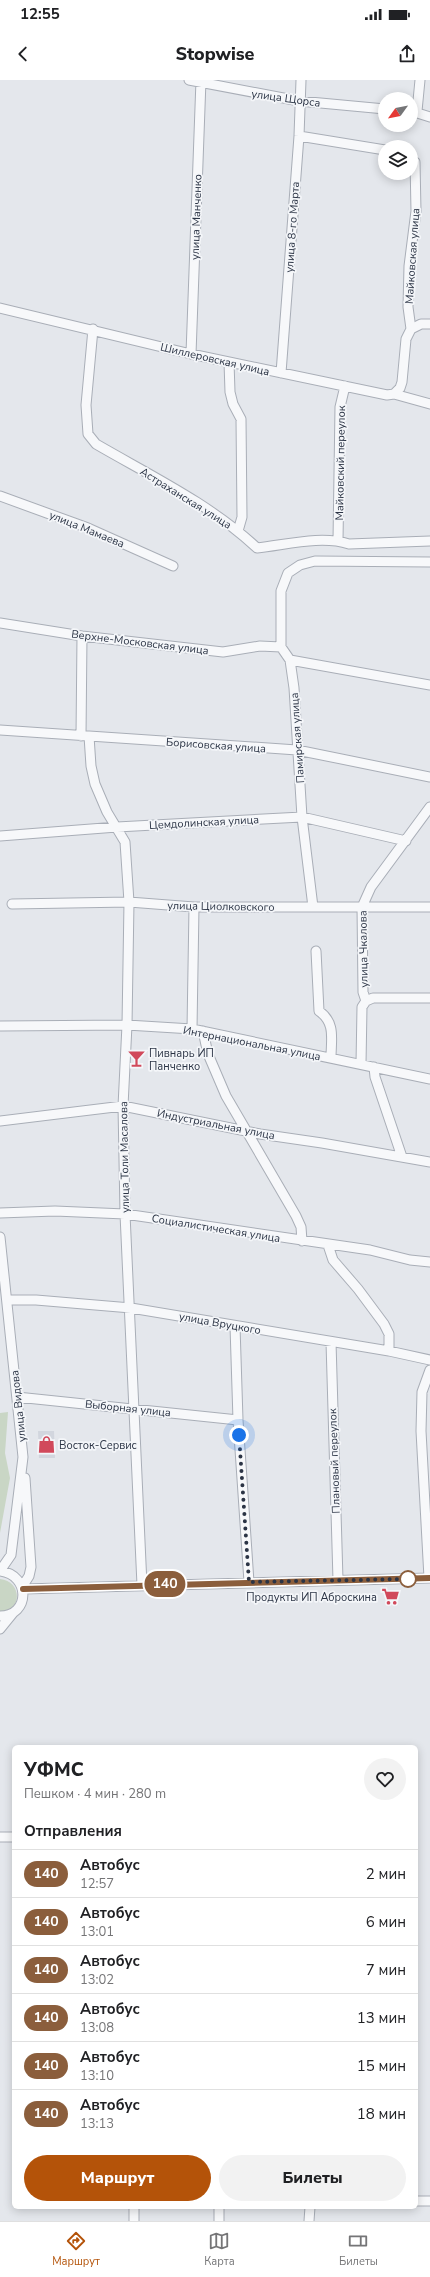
<!DOCTYPE html>
<html lang="ru">
<meta charset="utf-8">
<style>
:root{--surface:#fff;--page:#f2f2f2;--text:#202124;--muted:#757577;--line:#e0e0e0;--accent:#b45309}
body{margin:0;font-family:"Nunito Sans",sans-serif;background:var(--page);color:var(--text);height:100vh;display:flex;flex-direction:column;font-size:15px;white-space:nowrap}
*{box-sizing:border-box;margin:0}
p{font-size:13px;color:var(--muted)}
.icon{flex:none;width:22px;height:22px;fill:none;stroke:currentColor;stroke-width:2;stroke-linecap:round;stroke-linejoin:round}
.map{position:relative;flex:1;overflow:hidden}
.side{position:absolute;left:12px;top:1665px;width:406px;height:464px;display:flex;flex-direction:column;background:var(--surface);border-radius:6px;box-shadow:0 2px 10px #0003}
.side>*{flex:none}
.badge{padding:0 8px;border-radius:13px;font-size:14px;line-height:26px}
.needle{width:26px;rotate:237deg}
.buttons{position:absolute;left:378px;top:12px;display:grid;gap:8px}
.buttons a{display:grid;place-items:center;width:40px;height:40px;border-radius:50%;background:var(--surface);box-shadow:0 2px 10px #0003;font-size:20px}
.you{position:absolute;width:20px;height:20px;margin:-10px;border:3px solid #fff;border-radius:50%;background:#1a73e8;box-shadow:0 0 0 6px #1a73e833}
.map>.badge{position:absolute;translate:-50% -50%;box-shadow:0 0 0 2px #fff}
h2{padding:0 12px;font-size:15px;line-height:36px}
.round{display:grid;place-items:center;flex:none;width:42px;height:42px;border-radius:21px;background:var(--page)}
.summary{display:flex;align-items:center;justify-content:space-between;height:68px;padding:0 12px}
h1{font-size:19px;font-weight:800;line-height:30px}
.cta{display:flex;gap:8px;margin-top:auto;padding:8px 12px}
.cta a{flex:1;height:46px;border-radius:24px;background:var(--accent);color:#fff;font-size:16px;font-weight:800;line-height:46px;text-align:center}
.cta a+a{background:var(--page);color:var(--text)}
ul{padding:0;list-style:none}
li{display:flex;align-items:center;gap:12px;height:48px;padding:0 12px;border-top:1px solid var(--line)}
li div{flex:1}
li b{display:block;font-size:15px}
li em{font-style:normal}
li .badge{min-width:44px;font-weight:700;text-align:center}
.status{display:flex;justify-content:space-between;align-items:center;height:28px;padding:0 20px;background:var(--surface);direction:ltr}
.status svg{height:11px;fill:currentColor}
header{display:flex;justify-content:space-between;align-items:center;height:52px;padding:0 12px;background:var(--surface);font-size:18px;font-weight:800}
.tabs{display:flex;justify-content:space-around;align-items:center;height:56px;border-top:1px solid var(--line);background:var(--surface);font-size:11px;color:var(--muted)}
.tabs a{display:grid;justify-items:center;gap:2px}
.tabs .selected{color:var(--accent)}
.map>svg:first-child{display:block}
.built{fill:#d2d6de}
.green{fill:#c9d6c5}
.lines{fill:none;stroke-linecap:round;stroke-linejoin:round}
.minor-casing{stroke:#a9aeb7;stroke-width:11}
.minor{stroke:#f7f8fa;stroke-width:9}
.line-casing{stroke:#fff;stroke-width:9}
.line{stroke:#8b5e3c;stroke-width:6}
.walk{stroke:#2b3445;stroke-width:4;stroke-dasharray:0 7.2}
.stop-dot{fill:#fff;stroke:#8b5e3c;stroke-width:2}
.labels{text-anchor:middle;stroke-width:3.5;stroke-linejoin:round;paint-order:stroke}
.street-label{font-size:11px;fill:#2b3445;stroke:#f4f6f9}
.poi-label{font-size:11px;fill:#2b3445;stroke:#f4f6f9;text-anchor:start}
</style>
<div class="status"><b>12:55</b><svg viewBox="0 0 49 12"><path d="M0 12V9h3v3zM5 12V6h3v6zM10 12V3h3v9zM15 12V0h3v12zM26 1h20v11H26zM47 4h2v5h-2z"/></svg></div>
<header><svg class="icon" aria-label="back" viewBox="0 0 24 24"><path d="M15 5l-7 7 7 7"/></svg>Stopwise<svg class="icon" aria-label="share" viewBox="0 0 24 24"><path d="M12 15V3M7 8l5-5 5 5M5 13v7h14v-7"/></svg></header>
<div class="map">
<svg width="430" height="2141" viewBox="0 0 430 2141">
<rect width="100%" height="100%" fill="#e4e7ec"/>
<path class="built" d="M38,1351H54L55,1378H39Z"/>
<path class="green" d="M8,1332L5,1373L10,1398L0,1453V1333Z
M0,1499C22,1501 23,1531 0,1532Z"/>
<g class="lines">
<defs>
<path id="minor" d="M189,0L299,21L385,29
M411,31L430,37
M417,31L420,0
M299,56L385,70
M0,228L191,274L387,315L394,314L430,324
M93,249L86,325L88,354L96,364C151,396 210,424 257,468C286,465 321,455 349,464L430,461
M411,249L421,244H430
M191,274L201,0
M229,282L230,312L233,324L241,339L242,437L238,451
M281,293L299,56L301,0
M394,314L400,308L402,302L406,259L411,249L408,227L409,186L416,131L415,82L411,81
M0,416L88,448L173,486
M338,461L340,327L345,306
M0,543L82,556L223,572L260,566L281,567
M290,580L430,605
M0,650L297,670L430,697
M81,656L82,556
M89,656L91,686L95,704L107,732L125,762L129,822L127,945L123,1026L125,1134L142,1505
M0,756L117,747L302,737L406,761
M12,824L129,822L194,827H430
M313,827L302,737L294,608L290,580L281,567V511L288,493L300,485L315,481L430,482
M316,871L319,931C336,943 331,959 331,978
M366,921L373,918H430
M0,946L127,945L192,949L430,999
M192,949L194,827
M203,951L208,974L226,1016L296,1136L301,1147L302,1161
M361,984L362,927L366,921L363,912L362,827L371,807L430,727
M374,987L375,997L402,1077
M0,1041L123,1026L260,1054L322,1063L430,1082
M0,1133L55,1131L125,1134L370,1170L410,1180L430,1182
M0,1157L23,1377L11,1475L0,1491
M328,1165L333,1180L358,1209L384,1244L389,1254V1271
M8,1220H36L131,1228L389,1271L430,1280
M235,1246L238,1340L249,1502
M331,1262L338,1500
M17,1317L238,1340
M0,1491C31,1495 30,1536 0,1536
M429,1498L421,1351L422,1312L430,1290
M22,1507L29,1496L31,1487L25,1398
M23,1509L430,1498
M0,1549L13,1533
M0,1757H14
M416,2121H430
M134,2141V2127
M219,2141V2127
M309,2141L310,2127"/>
</defs>
<use href="#minor" class="minor-casing"/>
<use href="#minor" class="minor"/>
</g>
<g class="lines">
<defs>
<path id="line" d="M23,1509L430,1498"/>
</defs>
<use href="#line" class="line-casing"/>
<use href="#line" class="line"/>
<path class="walk" d="M239,1355L249,1502L408,1499"/>
</g>
<defs>
<symbol id="bar-bare" viewBox="-9 -9 18 18"><path d="M-6-5H6L.8 .8V4.5H3.5V6h-7V4.5H-.8V.8Z" fill="#d1495b" stroke="#f4f6f9" stroke-width="2.5" paint-order="stroke"/></symbol>
<symbol id="shop-bare" viewBox="-9 -9 18 18"><path d="M-5-2.5h2.3a2.7 3.5 0 0 1 5.4 0H5L5.5 6h-11ZM-1.5-2.5h3a1.5 2.3 0 0 0-3 0Z" fill="#d1495b" stroke="#f4f6f9" stroke-width="2.5" paint-order="stroke"/></symbol>
<symbol id="supermarket-bare" viewBox="-9 -9 18 18"><path d="M-6-5.5h2.5l.6 2H6L4.5 2H-2.5L-4.4-4H-6ZM-1.5 3.2a1.3 1.3 0 1 0 .1 0ZM3 3.2a1.3 1.3 0 1 0 .1 0Z" fill="#d1495b" stroke="#f4f6f9" stroke-width="2.5" paint-order="stroke"/></symbol>
</defs>
<g fill-rule="evenodd">
<use href="#bar-bare" x="124" y="966" width="25" height="25"/>
<use href="#shop-bare" x="34" y="1352" width="25" height="25"/>
<use href="#supermarket-bare" x="378" y="1504" width="25" height="25"/>
</g>
<circle class="stop-dot" cx="408" cy="1499" r="8"/>
<g class="labels">
<g class="street-label">
<text transform="translate(286 18) rotate(8)" y="4">улица Щорса</text>
<text transform="translate(196 137) rotate(-88)" y="4">улица Манченко</text>
<text transform="translate(292 147) rotate(-86)" y="4">улица 8-го Марта</text>
<text transform="translate(412 176) rotate(-86)" y="4">Майковская улица</text>
<text transform="translate(215 279) rotate(13)" y="4">Шиллеровская улица</text>
<text transform="translate(340 383) rotate(-89)" y="4">Майковский переулок</text>
<text transform="translate(186 418) rotate(32)" y="4">Астраханская улица</text>
<text transform="translate(87 449) rotate(22)" y="4">улица Мамаева</text>
<text transform="translate(140 562) rotate(7)" y="4">Верхне-Московская улица</text>
<text transform="translate(297 658) rotate(-94)" y="4">Памирская улица</text>
<text transform="translate(216 665) rotate(4)" y="4">Борисовская улица</text>
<text transform="translate(204 742) rotate(-3)" y="4">Цемдолинская улица</text>
<text transform="translate(221 826) rotate(1)" y="4">улица Циолковского</text>
<text transform="translate(363 869) rotate(-91)" y="4">улица Чкалова</text>
<text transform="translate(252 963) rotate(11)" y="4">Интернациональная улица</text>
<text transform="translate(216 1044) rotate(11)" y="4">Индустриальная улица</text>
<text transform="translate(124 1077) rotate(-91)" y="4">улица Толи Масалова</text>
<text transform="translate(216 1148) rotate(9)" y="4">Социалистическая улица</text>
<text transform="translate(220 1243) rotate(10)" y="4">улица Вруцкого</text>
<text transform="translate(18 1326) rotate(-96)" y="4">улица Видова</text>
<text transform="translate(128 1328) rotate(6)" y="4">Выборная улица</text>
<text transform="translate(334 1381) rotate(-92)" y="4">Плановый переулок</text>
</g>
<g class="poi-label">
<text x="149" y="977">Пивнарь ИП<tspan x="149" dy="13">Панченко</tspan></text>
<text x="59" y="1369">Восток-Сервис</text>
<text x="377" y="1521" text-anchor="end">Продукты ИП Аброскина</text>
</g>
</g>
</svg>
<div class="buttons">
<a><svg class="needle" viewBox="-14 -14 28 28"><path d="M0-13l5 13h-10z" fill="#e53935"/><path d="M0 13l5-13h-10z" fill="#757577"/></svg></a>
<a><svg class="icon" aria-label="layers" viewBox="0 0 24 24"><path d="M12 4l9 5-9 5-9-5zM3 14l9 5 9-5"/></svg></a>
</div>
<div class="you" style="left:239px;top:1355px"></div>
<b class="badge" style="left:165px;top:1504px;background:#8b5e3c;color:#fff">140</b>
<section class="side">
<div class="summary"><div><h1>УФМС</h1><p>Пешком · 4 мин · 280 m</p></div><a class="round"><svg class="icon" aria-label="heart" viewBox="0 0 24 24"><path d="M12 20l-8-8c-3-5 5-10 8-4 3-6 11-1 8 4z"/></svg></a></div>
<h2>Отправления</h2>
<ul>
<li><span class="badge" style="background:#8b5e3c;color:#fff">140</span><div><b>Автобус</b><p>12:57</p></div><em>2 мин</em></li>
<li><span class="badge" style="background:#8b5e3c;color:#fff">140</span><div><b>Автобус</b><p>13:01</p></div><em>6 мин</em></li>
<li><span class="badge" style="background:#8b5e3c;color:#fff">140</span><div><b>Автобус</b><p>13:02</p></div><em>7 мин</em></li>
<li><span class="badge" style="background:#8b5e3c;color:#fff">140</span><div><b>Автобус</b><p>13:08</p></div><em>13 мин</em></li>
<li><span class="badge" style="background:#8b5e3c;color:#fff">140</span><div><b>Автобус</b><p>13:10</p></div><em>15 мин</em></li>
<li><span class="badge" style="background:#8b5e3c;color:#fff">140</span><div><b>Автобус</b><p>13:13</p></div><em>18 мин</em></li>
</ul>
<div class="cta"><a>Маршрут</a><a>Билеты</a></div>
</section>
</div>
<nav class="tabs">
<a class="selected"><svg class="icon" aria-label="directions" viewBox="0 0 24 24"><path d="M12 3l9 9-9 9-9-9zM9 14v-3h6M13 9l2 2-2 2"/></svg>Маршрут</a>
<a><svg class="icon" aria-label="map" viewBox="0 0 24 24"><path d="M3 6l6-2 6 2 6-2v14l-6 2-6-2-6 2zM9 4v14M15 6v14"/></svg>Карта</a>
<a><svg class="icon" aria-label="tickets" viewBox="0 0 24 24"><path d="M3 7h18v10H3zM15 7v10"/></svg>Билеты</a>
</nav>
